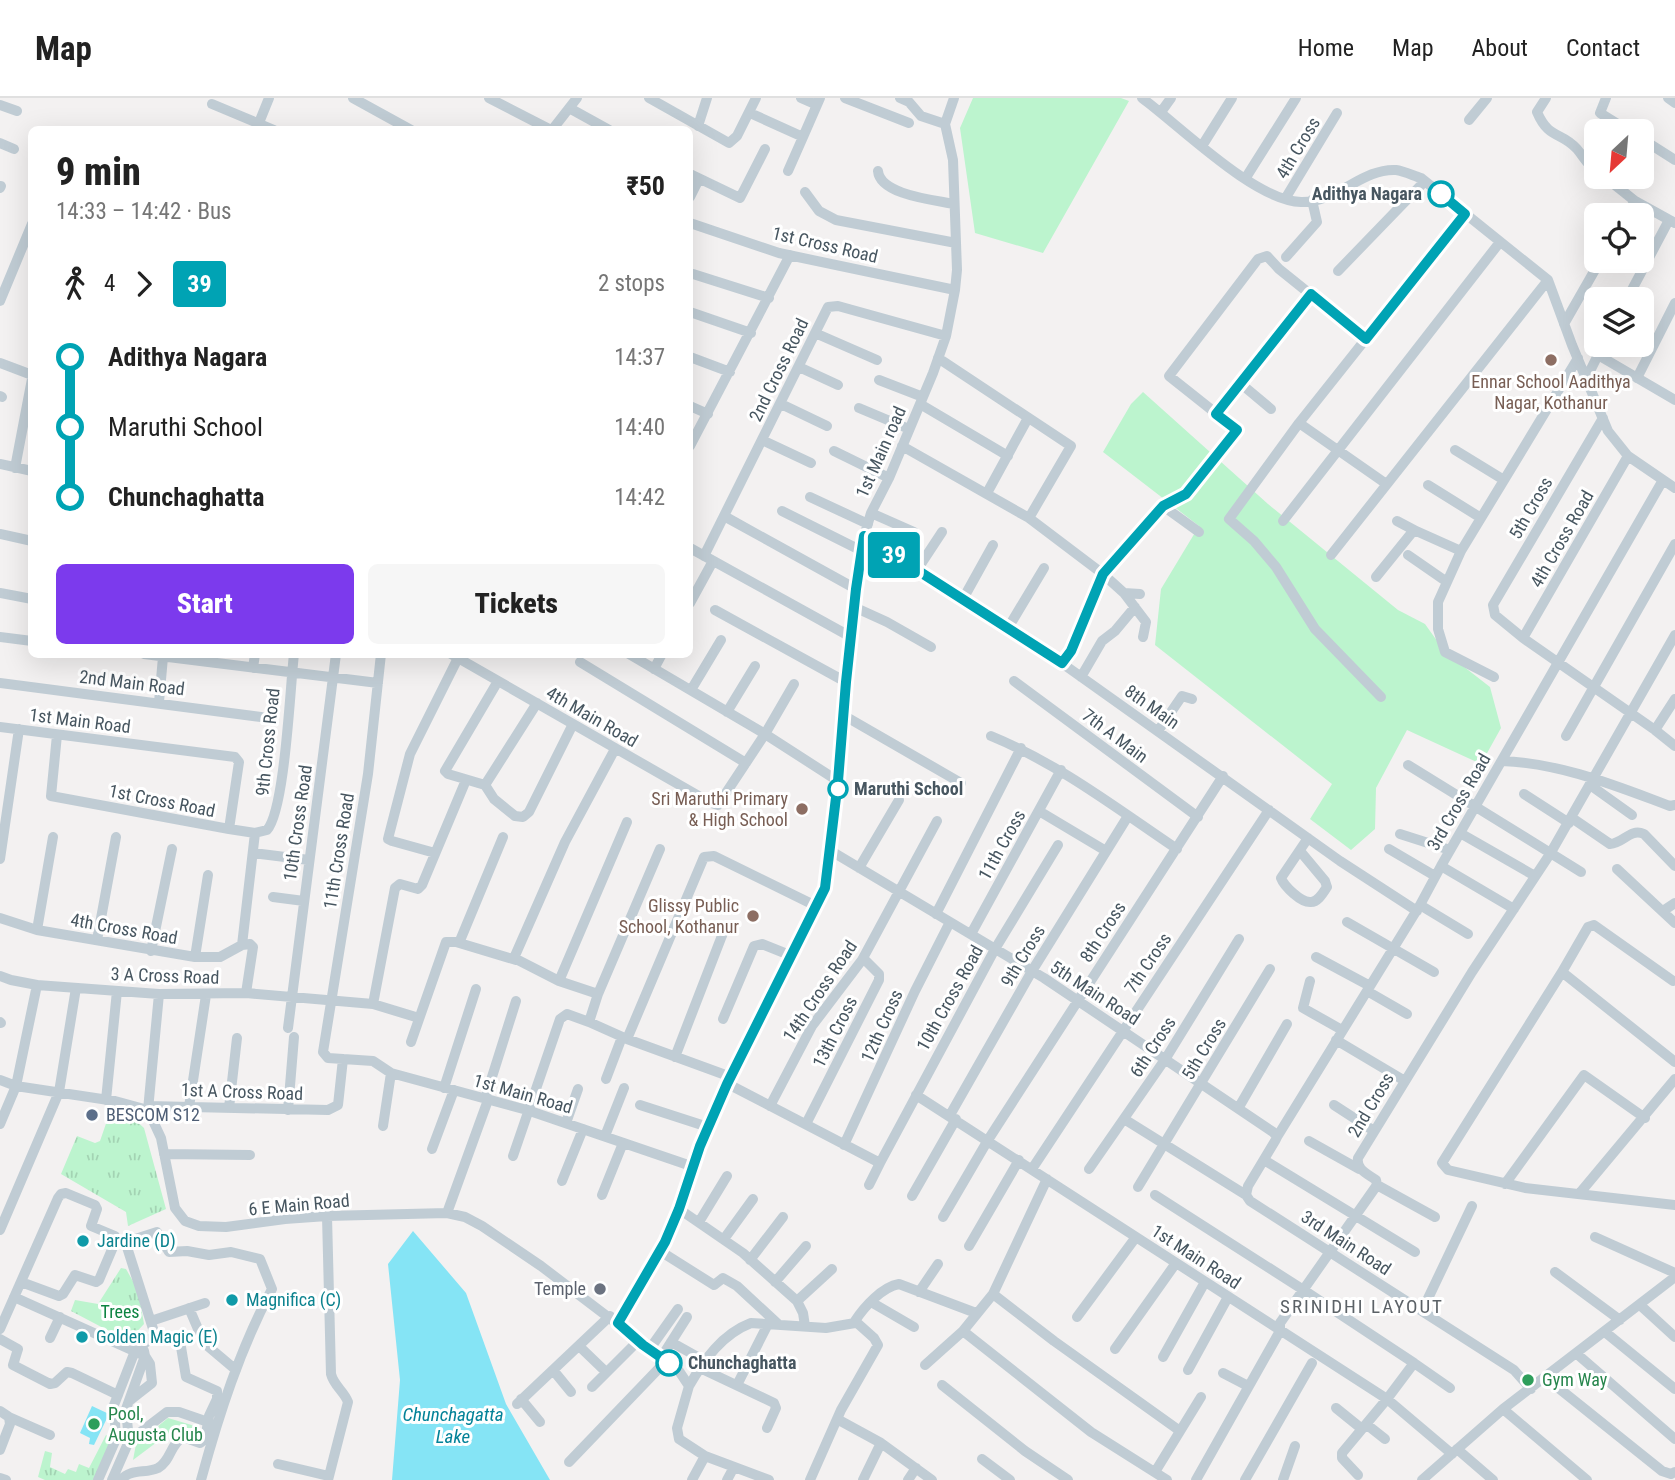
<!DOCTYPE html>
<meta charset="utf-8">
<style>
:root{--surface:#fff;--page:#f6f6f6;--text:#222;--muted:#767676;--line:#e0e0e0;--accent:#7c3aed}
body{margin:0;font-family:"Roboto Condensed",sans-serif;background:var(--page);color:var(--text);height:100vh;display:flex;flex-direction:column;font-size:26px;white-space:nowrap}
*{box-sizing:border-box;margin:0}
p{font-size:23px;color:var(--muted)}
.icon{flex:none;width:38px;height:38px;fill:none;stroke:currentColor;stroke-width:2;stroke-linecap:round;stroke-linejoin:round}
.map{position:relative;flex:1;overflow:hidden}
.details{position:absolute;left:28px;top:28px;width:665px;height:532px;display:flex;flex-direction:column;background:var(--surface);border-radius:10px;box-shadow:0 7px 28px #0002}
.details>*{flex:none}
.badge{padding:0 14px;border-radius:5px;font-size:24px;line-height:46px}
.needle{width:46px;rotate:206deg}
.buttons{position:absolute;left:1584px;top:21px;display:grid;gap:14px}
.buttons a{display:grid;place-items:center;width:70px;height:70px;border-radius:10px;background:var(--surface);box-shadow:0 7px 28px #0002;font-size:35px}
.map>.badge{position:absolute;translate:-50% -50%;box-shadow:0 0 0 4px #fff}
.legs{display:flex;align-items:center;gap:10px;height:77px;padding:0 28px;font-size:23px}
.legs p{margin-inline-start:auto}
.headline{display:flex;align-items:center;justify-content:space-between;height:119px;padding:0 28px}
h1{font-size:38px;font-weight:800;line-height:52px}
.action{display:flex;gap:14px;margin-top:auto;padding:14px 28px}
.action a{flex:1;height:80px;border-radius:10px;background:var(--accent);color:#fff;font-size:28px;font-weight:800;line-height:80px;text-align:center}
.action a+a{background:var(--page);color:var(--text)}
ul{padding:0 28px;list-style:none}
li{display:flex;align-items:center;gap:24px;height:70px;font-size:26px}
li i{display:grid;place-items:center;width:10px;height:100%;margin:0 9px;background:currentColor}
li i::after{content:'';width:18px;height:18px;margin:-9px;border:5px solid;border-radius:50%;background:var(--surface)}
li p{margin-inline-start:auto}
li:first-child i{background:linear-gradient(#0000 50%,currentColor 0)}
li:last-child i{background:linear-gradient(currentColor 50%,#0000 0)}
header{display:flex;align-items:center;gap:42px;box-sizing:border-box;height:98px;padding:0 35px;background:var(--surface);border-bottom:2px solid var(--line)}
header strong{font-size:33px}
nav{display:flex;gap:38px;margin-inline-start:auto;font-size:24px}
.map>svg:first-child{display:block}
.green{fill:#bcf4ce}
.park{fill:url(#park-tufts)}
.water{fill:#85e4f5}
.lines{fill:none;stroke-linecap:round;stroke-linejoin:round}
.minor{stroke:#c0ccd4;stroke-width:10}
.line-1-casing{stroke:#fff;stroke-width:16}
.line-1{stroke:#00a3b4;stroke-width:10}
.stop-1-dot{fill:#fff;stroke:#00a3b4;stroke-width:3.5}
.education-dot{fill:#8d6e63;stroke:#fff;stroke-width:2.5}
.service-dot{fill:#5c6f8a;stroke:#fff;stroke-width:2.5}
.culture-dot{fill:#0f9aa8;stroke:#fff;stroke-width:2.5}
.worship-dot{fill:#6b7280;stroke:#fff;stroke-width:2.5}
.leisure-dot{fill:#2e9e5b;stroke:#fff;stroke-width:2.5}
.labels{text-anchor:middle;stroke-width:6;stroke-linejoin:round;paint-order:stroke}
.street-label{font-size:18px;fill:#475660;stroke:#fff}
.stop-label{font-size:18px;font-weight:bold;fill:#475660;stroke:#fff;text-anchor:start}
.education-label{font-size:18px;fill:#785e54;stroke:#fff;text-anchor:end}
.service-label{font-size:18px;fill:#4e5e75;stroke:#fff;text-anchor:start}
.culture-label{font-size:18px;fill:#0d838f;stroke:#fff;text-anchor:start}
.worship-label{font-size:18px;fill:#5b616d;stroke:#fff;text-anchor:end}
.park-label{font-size:18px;fill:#0e8442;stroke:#fff}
.leisure-label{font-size:18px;fill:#27864d;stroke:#fff;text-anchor:start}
.neighbourhood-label{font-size:19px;letter-spacing:2px;fill:#5c6267;stroke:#fff}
.water-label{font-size:19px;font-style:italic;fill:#038298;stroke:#fff}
</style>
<header>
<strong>Map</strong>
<nav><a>Home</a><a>Map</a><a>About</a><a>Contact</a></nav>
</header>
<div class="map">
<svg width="1675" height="1382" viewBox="0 0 1675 1382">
<defs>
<pattern id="park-tufts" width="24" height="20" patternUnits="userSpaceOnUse" patternTransform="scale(1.75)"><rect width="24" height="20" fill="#bcf4ce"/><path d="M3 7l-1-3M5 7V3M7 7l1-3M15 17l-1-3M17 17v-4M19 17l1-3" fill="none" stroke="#a3d3b3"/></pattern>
</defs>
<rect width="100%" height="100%" fill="#f3f1f1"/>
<path class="green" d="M973,0H1121L1129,3L1043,155L975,135L960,30Z
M1143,294L1268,406L1398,512L1425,526L1445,554L1490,589L1501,630L1481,666L1407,632L1376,690L1375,731L1351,752L1310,721L1332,686L1155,547L1161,491L1199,428L1103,354L1131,306Z"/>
<path class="park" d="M110,1014L132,1019L144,1030L166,1111L128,1128L126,1114L61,1076L77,1038L95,1045L100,1043Z
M121,1170L126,1171L138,1192L144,1226L128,1243L71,1213L75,1202L98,1206Z
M168,1320L195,1328L191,1337L173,1332L133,1362L136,1346Z
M106,1337L113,1342L95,1382H45L38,1379L45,1353L52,1355L50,1369L65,1376L68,1371L76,1374L79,1366L89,1370Z"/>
<path class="water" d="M413,1133L466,1195L506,1306L550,1382H392L400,1282L388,1166Z
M92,1308L109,1316L94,1347L89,1346L90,1340L80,1335Z"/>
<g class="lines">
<path class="minor" d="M353,0L411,32
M489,0L551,32
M649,0L729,45L737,38L756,0
M801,0L817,7
M845,0L909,25
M900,0L909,4L921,18L945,26
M1142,0C1180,28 1255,103 1301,104C1337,105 1362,70 1396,72C1404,73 1414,78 1421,80L1548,182L1572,247L1608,333L1628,358L1675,390
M1546,0L1537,14C1549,42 1561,33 1577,51C1584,59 1587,67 1596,72
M1606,0L1600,15L1629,33
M1668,0L1675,5
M212,6L274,32
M0,7L17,13
M571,11L609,32
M1161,14L1171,0
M750,15L803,39L820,0
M1469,22L1487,0
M698,28L707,0
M256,32L269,0
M552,32L577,0
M1642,41L1675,62
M0,45L14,51
M1202,48L1232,0
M788,73L803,39
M878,73C880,97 935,102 954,106
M690,76L740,100L765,51
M1605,79L1635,103L1675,125
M1245,81L1296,0
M0,90L1,88
M805,94L819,113L836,122L956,145
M690,99L699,81
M1285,101L1337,15
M1626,117L1635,103
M690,125L779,155L955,192
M1286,159L1317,124L1312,102
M1338,173L1425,83
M693,176L769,200
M1627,201L1669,122
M0,203L32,126
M690,214L751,235
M1564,226L1600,163
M815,235L877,262
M1598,257L1604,247
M690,259L730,274
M938,260L1071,348L1029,420
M0,265L32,277
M799,269L838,287
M1587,279L1598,257L1675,302
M1637,280L1675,205
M879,282L923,299
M1240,285L1271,311
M0,298L2,299
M781,306L827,328
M920,306L1008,358
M690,308L708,316
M859,310L909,331
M1216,316L1311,196
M1603,320L1493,507L1495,517L1523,540L1655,632L1675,601
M1299,325L1385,385
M762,342L811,365
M690,348L790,157
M902,348L1029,420L1103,476L1124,495L1140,496
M1455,352L1504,382
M834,353L889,380
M0,366L32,373
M15,370L32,281
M1428,387L1481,420
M987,395L1028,320
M810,399L868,426
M1163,408L1199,434
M782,413L860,452
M871,415L914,434
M724,418L856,491
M1283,423L1500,144
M1414,432L1461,453
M0,436L32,443
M864,438L1049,556L1340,763L1417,813
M690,450L851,539
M1331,457L1548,182
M1408,457L1447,484
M704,458L828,209L838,208L946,238
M917,472L942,434
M1376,479L1414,432L1397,423
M0,495L32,501
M1124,495L1146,524L1143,539
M963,501L993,447
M690,505L713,463
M854,509L887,524L931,549
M715,512L846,584
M1008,530L1044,470
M0,539L32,543
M1523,540L1628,358
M144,556L378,585
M451,556L711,705L718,707L765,636L794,586
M629,556L765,636L838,683
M580,564L746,665
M1062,565L1071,553L1103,476L1163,408L1186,396L1237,332L1169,278L1258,161L1267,158L1279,171L1366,241
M253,570L255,556
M654,571L662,556
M1081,579L1102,543L1115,533L1135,509
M1494,579L1445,554L1438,531V504L1461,453L1578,260
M498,583L445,673L448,676L485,687L494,701L515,718L523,719L529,714L573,626
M1014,583L1198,719
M0,585L261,619
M691,592L721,542
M1381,599L1315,531L1276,469L1254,443L1229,421L1299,325L1465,116
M159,604L163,559
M727,614L755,568
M843,617L961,685
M0,629L235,659L239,664L229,731
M1655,632L1675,648
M1158,633L1182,598L1192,601
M57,637L51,698L229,731L255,735L267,732C285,712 290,590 294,556
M991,638C1059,666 1116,710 1177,751
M1566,638L1675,446
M615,651L565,744L514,860L559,883L598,896L589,924L627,941L731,979
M1502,663C1561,665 1616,688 1670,708L1675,707
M1408,667L1581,774
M485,687L537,605
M1590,687L1632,717
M1524,696L1569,725
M1039,713L1106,753
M1572,720L1610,746C1624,745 1630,730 1644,736L1675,768
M1460,735L1535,778
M1400,736L1450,752
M1389,751L1435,778
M831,753L1044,880L1273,1034L1277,1039L1275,1043L1248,1088L1246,1097
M1300,753L1325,783L1327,789C1323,795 1318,804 1311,804C1301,805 1284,788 1281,780L1308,740
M253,755L309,762
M435,755L392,743L388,741L389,737L410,656L460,556
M0,761L19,631
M1441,768L1514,811
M859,770L899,702
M1617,771L1675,825
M273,799L304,803
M1420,807L1468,836
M1663,813L1675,805
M936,816L1021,650
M0,820L37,832L195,859H220L242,847
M1347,824L1434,874
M37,832L53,739
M971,836L1061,672
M97,842L116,739
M459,845L503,739
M242,847L255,735
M242,847L250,846L253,849L246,895
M151,853L172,751
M195,859L208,777
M1316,859L1370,888
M1562,874L1588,829L1594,827L1673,883
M0,878L11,882L37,887L159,896L246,895L373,906L419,920
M559,883L627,724
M1310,883L1303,910L1342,932
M1367,893L1407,916
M159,896L148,1012L161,1040L175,1110L185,1123L199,1128L226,1129L285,1121L327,1118L447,1115L465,1119L482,1128L541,1168L679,1273L689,1288L677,1330L679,1341L705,1358L769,1382
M598,896L660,751
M373,906L395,790L400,786L418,791L422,787L466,682
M723,921L754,848L762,846L792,858
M0,924L1,925
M288,930L336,556
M627,941L704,759L714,758L816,808
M1336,942L1405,983
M411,944L446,844H456L516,862
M675,959L723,835
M343,961L373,963L391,975L527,1012L694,1069
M1675,964L1562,874L1442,1065L1448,1072L1525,1090L1675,1107
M606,981L622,939
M0,982L16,988L115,1003L148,1012
M728,986L880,1065L995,851L1058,747
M444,990L476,891
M916,997L1387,1301L1452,1356
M485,1001L516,903
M106,1002L117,893
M640,1007L708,1029
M1334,1007L1374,1033
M148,1008L328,1012L338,1007L343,961L328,960L323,954L368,676L381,556
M770,1008L812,928L862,862L937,723
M189,1009L206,897
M1239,1009L1287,926
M229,1010L237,940
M288,1012L294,939
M950,1017L1032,873L1128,718
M1124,1021L1246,1097L1250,1103L1514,1272L1531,1291
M566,1025L578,991
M0,1026L16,988L37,887
M806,1026L879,882V876L863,860
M383,1028L391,975
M605,1038L624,990
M1277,1039L1420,807L1441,768L1663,382
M1309,1043L1359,1071
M844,1047L915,893L950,824
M432,1051L454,992
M164,1056L250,1057
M513,1058L560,921L567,916L589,924
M1264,1062L1415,1154
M1032,1071L1269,712
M1089,1071L1166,960L1239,841
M1047,1081L993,1196L963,1233L1091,1334L1167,1382
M562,1083L583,1031
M1505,1086L1584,977L1645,1020
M869,1087L880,1065
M1377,1087L1435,1119
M1138,1089L1270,871
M1579,1096L1675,981
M602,1097L623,1045
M1155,1097L1302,1191L1414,1265L1387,1301L1342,1355V1360L1358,1377
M912,1098L956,1021
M679,1111L743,1155L797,1203L803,1215L805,1228
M447,1115L488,1002
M327,1118L331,1276C334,1288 344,1293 348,1304L328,1382
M943,1119L988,1042L1223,678
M699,1124L727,1078
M0,1132L59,994L76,890
M1595,1139L1675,1175
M724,1141L753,1101
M969,1148L1019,1062
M660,1153L714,1187L723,1180L737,1188L778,1226
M750,1162L783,1119
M1555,1174L1620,1222
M775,1184L806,1148
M919,1194L938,1166
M993,1196L1054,1243L1180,1333
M14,1199L145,1258L150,1266L152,1285L129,1303
M797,1203L832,1171
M871,1204L914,1229
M1640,1207L1675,1239
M189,1210L204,1245L236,1272
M1422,1213L1472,1108
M1077,1219L1136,1139
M151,1223L205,1205
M618,1225L665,1144L679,1111L700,1048L728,986L825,790L838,683L846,584L860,452L871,415L889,380L933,275L946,238L955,192L957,172L953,62L945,26L954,0
M0,1231L58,1100L61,1096L66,1095L95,1107L97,1111L91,1128L115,1138L116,1142L99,1182L96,1184L75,1177L63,1196L59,1198L21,1184
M1605,1234L1675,1291
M50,1240L60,1219
M0,1241L18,1251L13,1267L50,1286L55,1285L67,1274L72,1275L118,1297
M671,1244L705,1263
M579,1248L606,1274
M1115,1251L1176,1165
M649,1252L678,1211
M1577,1256L1675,1341
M1163,1259L1205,1184
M661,1260L687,1219
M1414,1265L1450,1290
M925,1267L963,1233
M700,1270L774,1305L776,1310L767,1330
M553,1272L571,1294
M1188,1272L1228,1199
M1223,1275L1248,1288
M1546,1280L1662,1373L1671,1376L1675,1374
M737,1287L768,1226
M942,1287L1025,1353L1068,1382
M689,1288C704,1262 722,1236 751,1225L826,1230L855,1225
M592,1289L638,1243
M521,1301L540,1324
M517,1306L610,1218
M1336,1310L1362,1331
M1503,1311L1587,1382
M0,1313L9,1319L50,1337
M837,1321L881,1345L932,1382
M1366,1326L1385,1341
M129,1343L167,1314H179L208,1324
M1457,1351L1493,1382
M0,1352L10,1326L9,1319
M982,1361L1010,1382
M569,1364L666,1263
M278,1366L329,1378
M1155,1374L1201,1299
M0,1380L6,1382
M98,1382L116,1341L114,1307L135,1253L155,1237L126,1146L129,1143L157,1134L169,1154L187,1153L209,1157L231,1154L260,1161L272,1191C240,1251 219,1316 201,1382
M112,1382L129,1343L126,1311L145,1258L144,1253
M121,1382C131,1370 145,1376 158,1370C171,1363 170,1346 183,1339L200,1345L205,1341L209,1318L217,1301V1293L186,1279L180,1243L175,1240L155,1237
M692,1382L705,1358
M727,1382L734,1369
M810,1382L841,1312L878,1247L874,1240L855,1223C864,1209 882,1189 899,1186L976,1215
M863,1382L881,1345
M908,1382L916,1370
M1196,1382L1280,1233V1225L1377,1087L1376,1082C1368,1076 1356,1072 1358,1060L1472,874L1550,756L1675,537
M1245,1382L1312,1265
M1283,1382L1295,1348
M1422,1382L1503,1311L1675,1179"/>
</g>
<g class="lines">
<defs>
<path id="line-1" d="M669,1265L643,1247L618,1225L665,1144L679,1111L700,1048L727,986L825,790L838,683L846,584L856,491L864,438L1062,565L1071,553L1103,476L1163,408L1186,396L1237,332L1216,316L1311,196L1366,241L1465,116L1441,96"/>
</defs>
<use href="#line-1" class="line-1-casing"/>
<use href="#line-1" class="line-1"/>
</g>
<g class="stop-1-dot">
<circle cx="1441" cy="96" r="12"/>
<circle cx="838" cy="691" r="9"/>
<circle cx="669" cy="1265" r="12"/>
</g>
<g class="education-dot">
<circle cx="1551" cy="262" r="7"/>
<circle cx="802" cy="711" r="7"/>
<circle cx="753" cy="818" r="7"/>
</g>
<circle class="service-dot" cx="92" cy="1017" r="7"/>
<g class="culture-dot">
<circle cx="83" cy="1143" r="7"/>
<circle cx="232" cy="1202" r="7"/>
<circle cx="82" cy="1239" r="7"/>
</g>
<circle class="worship-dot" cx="600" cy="1191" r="7"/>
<g class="leisure-dot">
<circle cx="1528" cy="1282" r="7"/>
<circle cx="94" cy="1326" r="7"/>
</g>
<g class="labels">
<g class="street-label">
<text transform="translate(1298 50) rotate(-59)" y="6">4th Cross</text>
<text transform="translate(825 147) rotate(13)" y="6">1st Cross Road</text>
<text transform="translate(779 272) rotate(-64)" y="6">2nd Cross Road</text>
<text transform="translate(881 354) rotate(-66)" y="6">1st Main road</text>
<text transform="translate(1531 410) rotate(-60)" y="6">5th Cross</text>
<text transform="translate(1562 441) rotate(-60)" y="6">4th Cross Road</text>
<text transform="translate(132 585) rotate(7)" y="6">2nd Main Road</text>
<text transform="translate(1152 609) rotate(35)" y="6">8th Main</text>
<text transform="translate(592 619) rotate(30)" y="6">4th Main Road</text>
<text transform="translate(80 623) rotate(7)" y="6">1st Main Road</text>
<text transform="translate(1115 638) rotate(37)" y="6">7th A Main</text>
<text transform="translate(268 644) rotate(-84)" y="6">9th Cross Road</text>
<text transform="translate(162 703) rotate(11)" y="6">1st Cross Road</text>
<text transform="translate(1459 704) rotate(-60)" y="6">3rd Cross Road</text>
<text transform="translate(298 725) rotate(-82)" y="6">10th Cross Road</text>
<text transform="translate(1002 747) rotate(-61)" y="6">11th Cross</text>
<text transform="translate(339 753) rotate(-81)" y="6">11th Cross Road</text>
<text transform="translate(124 831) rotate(10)" y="6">4th Cross Road</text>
<text transform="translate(1103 834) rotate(-57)" y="6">8th Cross</text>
<text transform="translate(1023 858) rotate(-59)" y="6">9th Cross</text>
<text transform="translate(1148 865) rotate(-56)" y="6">7th Cross</text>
<text transform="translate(165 878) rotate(2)" y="6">3 A Cross Road</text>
<text transform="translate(820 893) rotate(-56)" y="6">14th Cross Road</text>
<text transform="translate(1095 895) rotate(33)" y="6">5th Main Road</text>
<text transform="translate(950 900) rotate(-61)" y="6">10th Cross Road</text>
<text transform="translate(882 928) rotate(-66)" y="6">12th Cross</text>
<text transform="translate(835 934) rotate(-63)" y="6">13th Cross</text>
<text transform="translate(1153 949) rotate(-57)" y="6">6th Cross</text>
<text transform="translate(1204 951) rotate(-59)" y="6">5th Cross</text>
<text transform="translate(242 994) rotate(2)" y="6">1st A Cross Road</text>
<text transform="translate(523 996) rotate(16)" y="6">1st Main Road</text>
<text transform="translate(1371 1007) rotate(-59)" y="6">2nd Cross</text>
<text transform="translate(299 1107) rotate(-5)" y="6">6 E Main Road</text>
<text transform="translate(1346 1145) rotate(33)" y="6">3rd Main Road</text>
<text transform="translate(1196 1159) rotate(33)" y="6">1st Main Road</text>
</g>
<g class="stop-label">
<text x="1422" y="102" text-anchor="end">Adithya Nagara</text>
<text x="854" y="697">Maruthi School</text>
<text x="688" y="1271">Chunchaghatta</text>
</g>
<g class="education-label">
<text x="1551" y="290" text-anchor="middle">Ennar School Aadithya<tspan x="1551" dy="21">Nagar, Kothanur</tspan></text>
<text x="788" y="707">Sri Maruthi Primary<tspan x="788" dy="21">&amp; High School</tspan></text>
<text x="739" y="814">Glissy Public<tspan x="739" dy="21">School, Kothanur</tspan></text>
</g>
<g class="service-label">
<text x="106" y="1023">BESCOM S12</text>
</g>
<g class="culture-label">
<text x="97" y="1149">Jardine (D)</text>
<text x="246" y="1208">Magnifica (C)</text>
<text x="96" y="1245">Golden Magic (E)</text>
</g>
<g class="worship-label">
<text x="586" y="1197">Temple</text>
</g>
<g class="park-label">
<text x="120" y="1220">Trees</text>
</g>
<g class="leisure-label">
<text x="1542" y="1288">Gym Way</text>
<text x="108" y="1322">Pool,<tspan x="108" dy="21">Augusta Club</tspan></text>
</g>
<g class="neighbourhood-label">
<text x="1362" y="1215">SRINIDHI LAYOUT</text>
</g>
<g class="water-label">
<text x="453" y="1323">Chunchagatta<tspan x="453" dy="22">Lake</tspan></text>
</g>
</g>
</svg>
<div class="buttons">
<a><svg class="needle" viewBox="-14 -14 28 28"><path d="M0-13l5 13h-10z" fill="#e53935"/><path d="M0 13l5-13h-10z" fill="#767676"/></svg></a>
<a><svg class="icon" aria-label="locate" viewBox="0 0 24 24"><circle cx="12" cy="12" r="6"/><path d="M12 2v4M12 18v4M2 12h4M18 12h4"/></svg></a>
<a><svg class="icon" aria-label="layers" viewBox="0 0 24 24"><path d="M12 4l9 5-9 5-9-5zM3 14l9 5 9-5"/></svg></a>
</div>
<b class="badge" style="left:894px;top:457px;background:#00a3b4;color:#fff">39</b>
<section class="details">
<div class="headline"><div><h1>9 min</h1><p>14:33 – 14:42 · Bus</p></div><b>₹50</b></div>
<div class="legs"><svg class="icon" aria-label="walk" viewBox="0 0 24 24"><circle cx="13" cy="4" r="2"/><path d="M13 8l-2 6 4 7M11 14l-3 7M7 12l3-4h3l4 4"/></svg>4<svg class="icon" aria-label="forward" viewBox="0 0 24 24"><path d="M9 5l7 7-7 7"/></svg><b class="badge" style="background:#00a3b4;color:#fff">39</b><p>2 stops</p></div>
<ul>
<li><i style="color:#00a3b4"></i><b>Adithya Nagara</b><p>14:37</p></li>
<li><i style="color:#00a3b4"></i><span>Maruthi School</span><p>14:40</p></li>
<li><i style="color:#00a3b4"></i><b>Chunchaghatta</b><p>14:42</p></li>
</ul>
<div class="action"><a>Start</a><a>Tickets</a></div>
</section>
</div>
